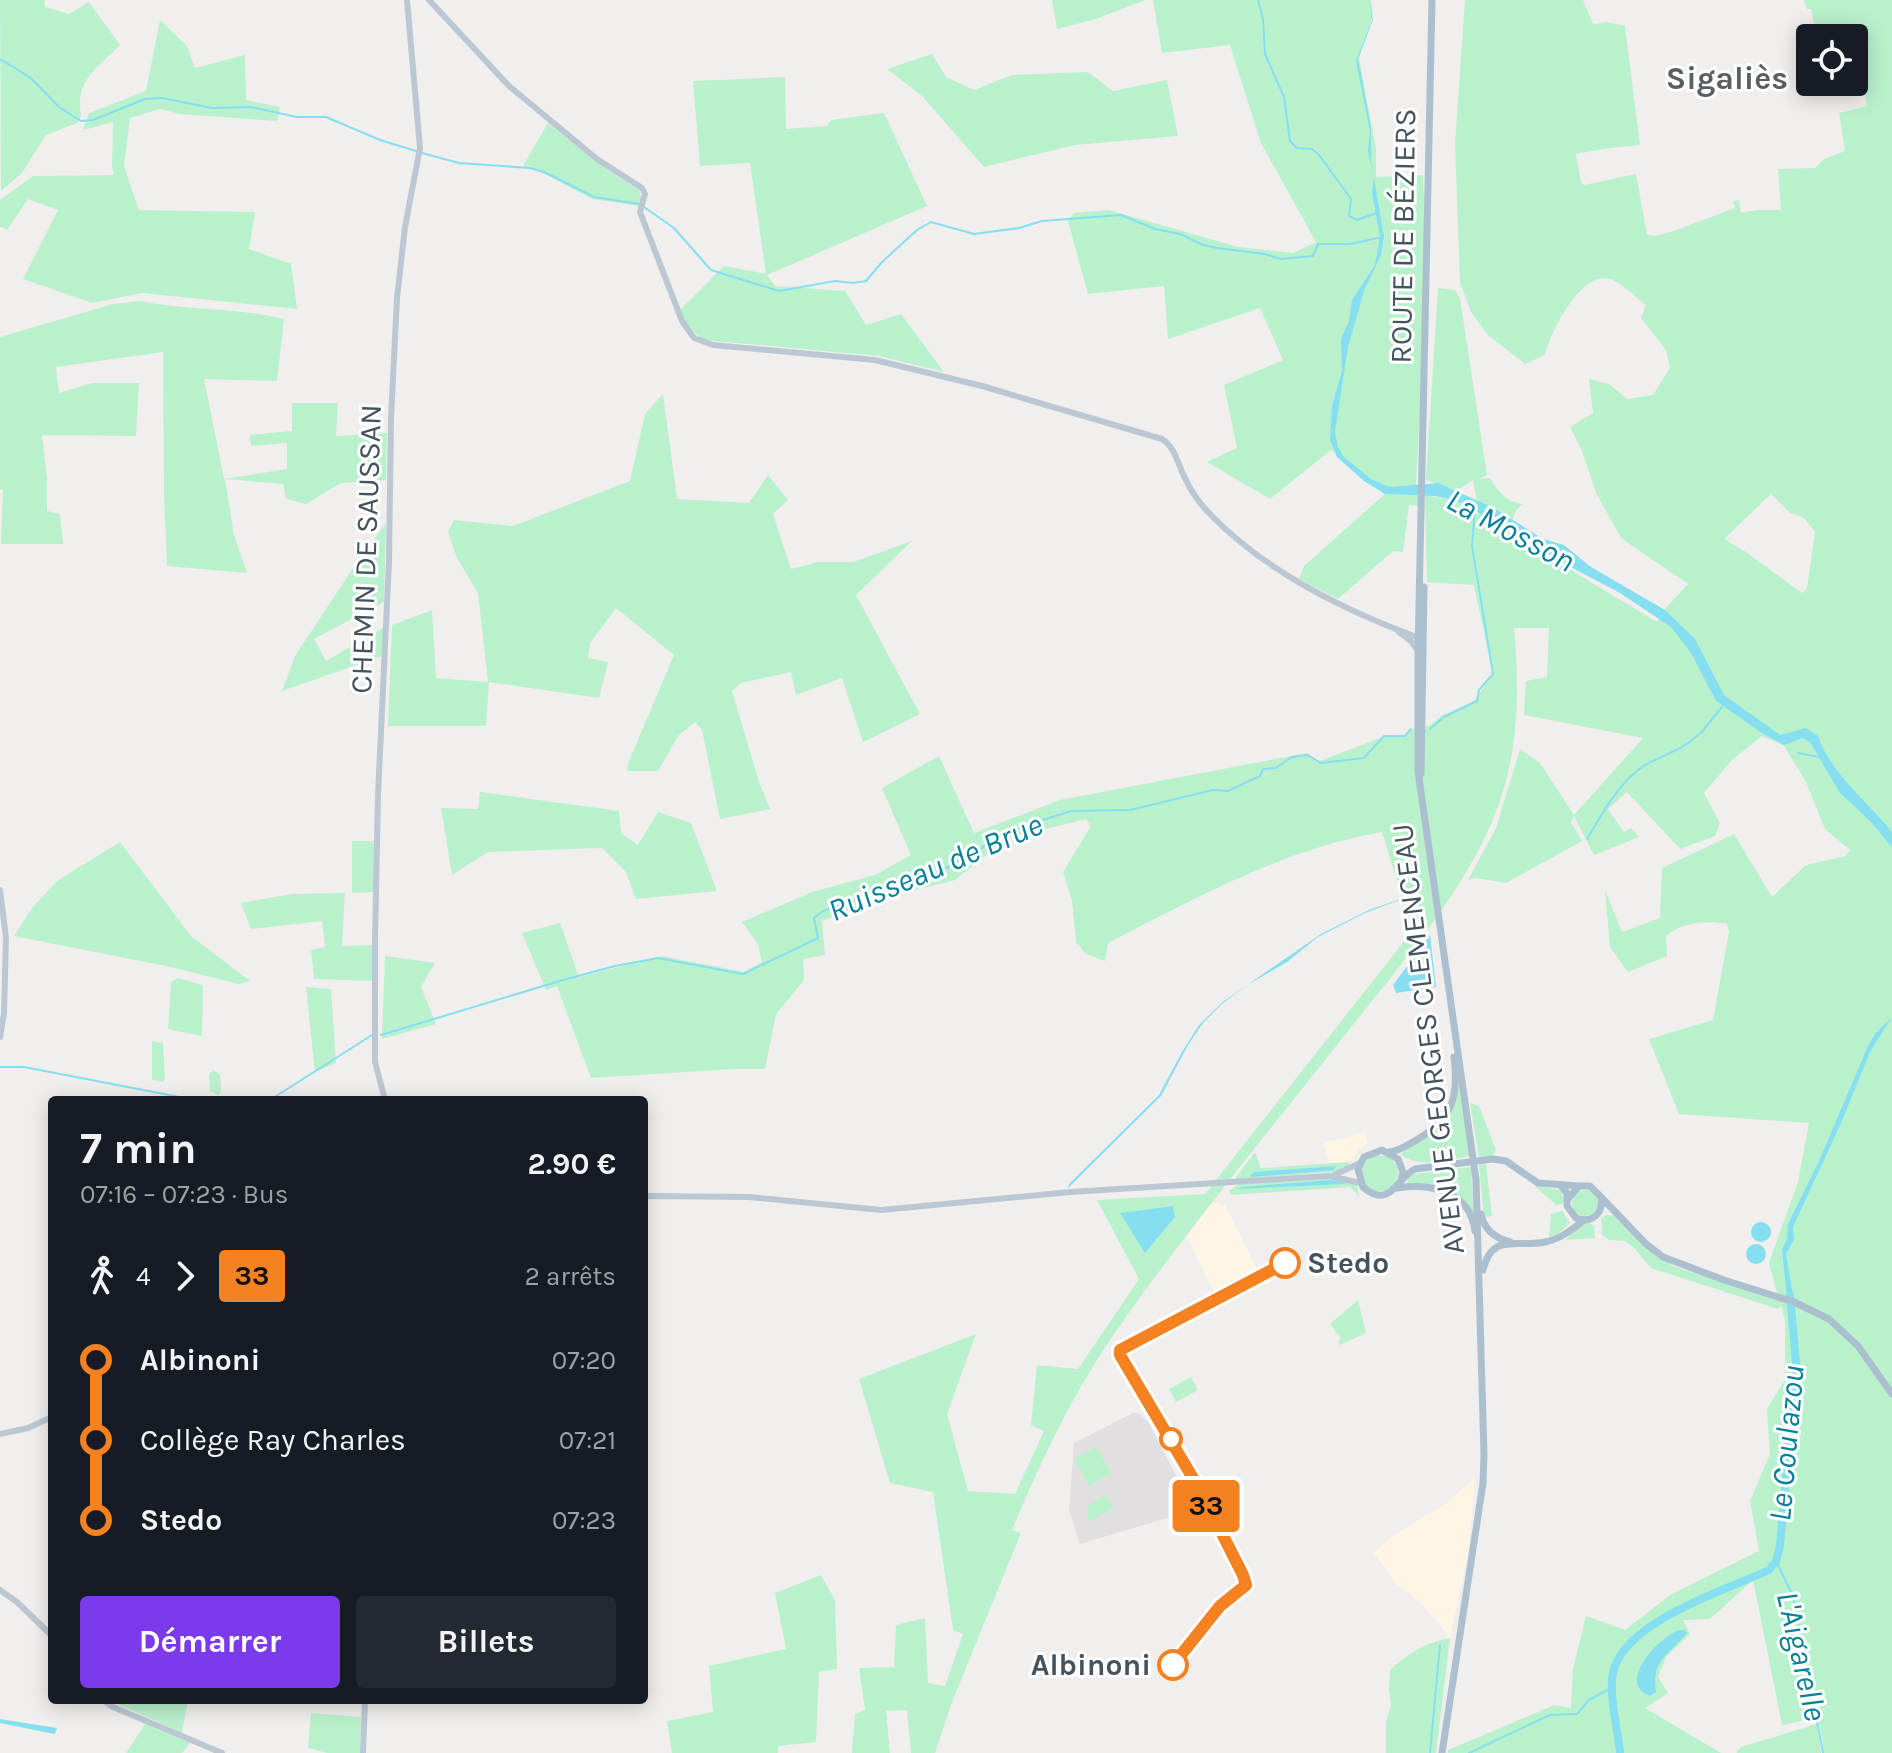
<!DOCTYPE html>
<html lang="fr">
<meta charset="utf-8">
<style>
:root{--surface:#171b24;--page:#242831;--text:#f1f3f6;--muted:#9ea1a6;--accent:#7c3aed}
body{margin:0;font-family:Karla,sans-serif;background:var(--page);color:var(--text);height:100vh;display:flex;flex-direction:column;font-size:30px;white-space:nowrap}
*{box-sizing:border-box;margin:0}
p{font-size:26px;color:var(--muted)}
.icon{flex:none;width:44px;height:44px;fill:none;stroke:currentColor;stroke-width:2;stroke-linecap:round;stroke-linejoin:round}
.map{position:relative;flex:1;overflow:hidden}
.sheet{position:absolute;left:48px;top:1096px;width:600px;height:608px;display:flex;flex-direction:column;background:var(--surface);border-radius:8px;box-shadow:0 4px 20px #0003}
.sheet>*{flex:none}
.badge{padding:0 16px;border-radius:6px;font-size:28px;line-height:52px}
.tools{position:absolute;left:1796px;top:24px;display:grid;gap:16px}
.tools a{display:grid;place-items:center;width:72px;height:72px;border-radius:8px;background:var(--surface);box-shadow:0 4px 20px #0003;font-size:40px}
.map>.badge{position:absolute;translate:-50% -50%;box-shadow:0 0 0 4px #fff}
.legs{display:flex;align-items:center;gap:12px;height:88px;padding:0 32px;font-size:26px}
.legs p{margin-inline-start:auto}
.headline{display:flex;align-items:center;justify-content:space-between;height:136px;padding:0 32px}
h1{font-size:44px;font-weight:700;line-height:60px}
.primary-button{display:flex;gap:16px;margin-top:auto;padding:16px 32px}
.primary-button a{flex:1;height:92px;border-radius:8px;background:var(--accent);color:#fff;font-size:32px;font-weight:700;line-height:92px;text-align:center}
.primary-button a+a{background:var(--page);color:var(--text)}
ul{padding:0 32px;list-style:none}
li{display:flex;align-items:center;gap:28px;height:80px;font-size:30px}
li i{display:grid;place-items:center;width:12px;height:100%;margin:0 10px;background:currentColor}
li i::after{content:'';width:20px;height:20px;margin:-10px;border:6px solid;border-radius:50%;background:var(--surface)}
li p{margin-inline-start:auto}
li:first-child i{background:linear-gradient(#0000 50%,currentColor 0)}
li:last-child i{background:linear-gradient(currentColor 50%,#0000 0)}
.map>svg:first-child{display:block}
.commercial{fill:#fdf5e6}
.education{fill:#e2dfe0}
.green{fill:#baf1cd;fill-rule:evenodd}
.water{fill:#85dff0}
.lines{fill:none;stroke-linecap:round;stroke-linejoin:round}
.stream{stroke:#85dff0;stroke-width:2}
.river{stroke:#85dff0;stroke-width:8}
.secondary{stroke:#bbc8d3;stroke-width:6}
.primary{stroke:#acbfcf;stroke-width:7}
.line-1-casing{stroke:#fff;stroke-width:18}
.line-1{stroke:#f58220;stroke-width:12}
.stop-1-dot{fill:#fff;stroke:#f58220;stroke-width:4}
.labels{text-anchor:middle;stroke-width:6;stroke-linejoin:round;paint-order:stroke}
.street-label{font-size:30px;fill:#45535d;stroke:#fff}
.stop-label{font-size:30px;font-weight:bold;fill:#45535d;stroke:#fff;text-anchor:start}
.neighbourhood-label{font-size:32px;font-weight:bold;fill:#5a5f64;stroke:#fff}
.water-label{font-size:32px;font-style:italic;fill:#088097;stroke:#fff}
</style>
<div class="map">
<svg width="1892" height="1753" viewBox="0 0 1892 1753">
<rect width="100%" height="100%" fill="#f1eeee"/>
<path class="commercial" d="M1365,1132L1368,1143L1358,1150L1350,1162L1329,1163L1323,1143Z
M1213,1202L1225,1205L1258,1271L1215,1294L1187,1236Z
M1475,1477L1469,1548L1450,1638L1424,1606L1395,1583L1374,1553L1392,1536L1447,1503Z"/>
<path class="education" d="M1133,1413H1138L1148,1422L1194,1510L1080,1544L1069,1510L1074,1443Z"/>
<path class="green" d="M0,0H45V7L69,14L89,2L120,45C96,70 75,79 81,116L77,123L46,135L22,173L1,191Z
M1052,0H1145L1096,19L1057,29Z
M1153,0H1371L1373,15L1359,58L1376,149V177L1423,175L1427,281L1416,486L1390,487L1371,479L1331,450L1270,499L1207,462L1237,448L1224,385L1283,360L1260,308L1168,339L1164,286L1088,294L1068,221L1074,213L1109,210L1238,247L1293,253L1316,242L1261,143L1230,45L1162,53Z
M1465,0H1583L1593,24L1607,22L1625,26L1640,145L1609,148L1576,154L1581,182L1584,185L1636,174L1647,234L1654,236L1671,232L1735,208L1733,201L1739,200L1741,213L1757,210H1781L1778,169L1815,168L1824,159L1845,151L1839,113L1867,106L1854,38H1817L1811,9H1807L1804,0H1892V1753H1824L1818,1717L1782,1725L1753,1580L1710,1619L1683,1620L1690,1634L1666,1657L1658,1677L1668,1693L1645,1708L1721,1753H1448V1750L1554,1705L1571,1708L1573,1669L1586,1616L1625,1630L1670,1595L1759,1551L1750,1501L1770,1454L1767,1409L1785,1380V1321L1781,1306L1778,1309L1651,1268L1634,1248L1625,1241L1609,1240L1602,1235L1601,1219L1606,1215H1613L1641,1244L1673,1266L1779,1300L1769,1263L1798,1182L1809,1123L1679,1114L1649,1039L1713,1020L1729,932L1727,924C1708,920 1681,922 1666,936L1667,956L1628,972L1610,947L1605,890L1622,932L1660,918L1662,868L1734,834L1772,897L1806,865L1845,856L1850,850L1825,829L1806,782L1784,746L1762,736L1732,760L1704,793L1720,823L1715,836L1680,849L1627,792L1608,809L1624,832L1631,828L1639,837L1594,855L1574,816L1571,822L1582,841L1506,883L1476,878L1468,880L1496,828L1520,749L1540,763L1574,815L1643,738L1524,715L1526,681L1547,677L1549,628H1514C1520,693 1519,755 1494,817C1461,898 1391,976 1337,1045C1261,1141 1182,1236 1112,1337C1071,1397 1040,1463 1012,1530L1021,1533L952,1702L935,1753H911L907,1710L886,1711L890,1753H852L855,1714L865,1710L859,1668L894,1667L896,1625L925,1618L928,1683L945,1686L963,1634L953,1630L933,1492L890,1483L859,1379L976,1334L947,1414L968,1491L1015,1494L1044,1431L1031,1425L1037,1365L1078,1369L1139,1279L1097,1200L1205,1194L1409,935L1405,906L1382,832C1284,849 1196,898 1108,943L1105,961L1086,954L1076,942L1072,900L1063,872L1091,826L1086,819L1006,839L955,880L878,899L822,921L825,955L803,959L804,980L776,1014L765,1069H735L591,1078L557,986L546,990L522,933L560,923L579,977L662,956L744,972L762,962L758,944L742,922L812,892L875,875L911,855L882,788L939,756L974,833L1060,800L1307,753L1317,762L1383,737L1406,735L1410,730L1429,726L1441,716L1474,701L1493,674L1474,585L1427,582L1425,495L1455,500L1479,514L1473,480L1457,491L1426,480L1438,288L1455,290L1460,298L1487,475L1478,479L1490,478C1498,491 1506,502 1523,504L1516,510L1513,519L1495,509L1498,526L1657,622L1666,608L1688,584L1621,538L1596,493L1582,451L1570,427L1593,413L1589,379L1609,384L1627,399L1653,395L1670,368L1666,350L1641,318L1646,305C1638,299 1619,281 1610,279C1581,270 1550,333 1545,355L1525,364L1488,335L1471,312L1460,282L1455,144ZM1771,494L1789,512L1804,518L1815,532L1807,588L1802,593L1746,552L1724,539Z
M160,20L187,46L195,68L245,55L246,100L280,107L277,121L180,114L160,109L130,118L124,166L139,210L255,212L249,249L291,264L297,309L142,293L92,303L23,279L58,210L28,199L7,230L0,227V200L33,176L114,175L112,166L113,122L83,130L89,113L146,91Z
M932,54L946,77L974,90L1012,75L1088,72L1113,91L1167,80L1178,136L1075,145L984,167L922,96L887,69Z
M785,77L786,129L827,126L831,120L884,113L927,206L767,275L775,286L845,291L866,325L901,314L944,372L879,356L703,340L686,325L680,310L724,266L766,274L750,163L700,166L693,81Z
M548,123L608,170L639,190L642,200L639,206L592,199L545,174L523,166Z
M140,301C189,311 235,307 284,319L277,381L204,379L224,479L287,469V443L251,446L250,435L292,431V403H338L336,436L387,433L386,480L341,483L306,504L286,499L283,484L225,479L234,535L247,573L167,566L164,491L163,352L56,367L59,393L92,383H139L136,436L42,435L47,479V511L60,514L63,544H1L3,490H0V337L113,304Z
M663,394L677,499L749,503L768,475L788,500L773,514L791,569L818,562H853L912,541L856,595L920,714L863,742L842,678L796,695L791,672L741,683L732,691L759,782L770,809L720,819L702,730L695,722L678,736L658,771H627L629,761L674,655L616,608L590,643L588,658L608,662L599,698L489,682L486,726H388L392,625L432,610L436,678L488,682L478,593L457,558L448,532L454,520L513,526L630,481L645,414Z
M1385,494L1419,495V506L1409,505L1403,552L1393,551L1338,599L1299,579L1304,566Z
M386,523L384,602L314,639L326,661L385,627L382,656L282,691L295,656L355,565Z
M480,792L619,811L621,833L638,845L658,812L691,823L717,891L636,899L626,872L602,848L488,852L452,875L441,808L478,809Z
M352,841H374V892L352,893Z
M120,842L191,936L250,981L239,984L166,966L14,936L32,908L57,881Z
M345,893L342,946L374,945V981L314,979L311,950L325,947L322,921L251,929L241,903L292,894Z
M385,956L435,963L421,987L436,1024L382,1039Z
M178,978L203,985L202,1036L168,1029L171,982Z
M306,987L331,989L336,1063L315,1072Z
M152,1041L163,1043L165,1079L163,1082L152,1080Z
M213,1070L220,1074L221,1092L218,1095L210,1091L209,1074Z
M1458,1087H1460L1470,1156C1447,1160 1420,1169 1400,1154L1440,1127L1449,1115Z
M1470,1103L1479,1106L1496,1150L1492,1156L1479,1157Z
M1255,1152L1261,1168L1349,1162L1348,1168L1332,1172L1234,1180Z
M1362 1173a18 18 0 1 1 36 0a18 18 0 1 1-36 0Z
M1486,1164L1492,1216L1484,1217L1479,1165Z
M1471,1167L1474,1218C1459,1183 1440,1186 1407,1184L1408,1178L1414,1174Z
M1331,1179L1357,1185L1359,1196L1350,1187L1231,1195L1229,1191L1239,1184Z
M1535,1186L1561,1190L1564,1200L1562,1204L1556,1205Z
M1572 1203a13 13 0 1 1 26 0a13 13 0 1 1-26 0Z
M1562,1211L1570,1223L1558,1234L1549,1237L1551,1214Z
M1589,1222L1594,1226L1595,1238L1565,1240L1583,1224Z
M1358,1300L1366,1333L1340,1345L1338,1341L1341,1338L1330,1324Z
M1191,1377L1198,1390L1176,1402L1169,1389Z
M1096,1446L1111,1473L1089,1486L1074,1459Z
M1106,1495L1114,1508L1088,1522L1087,1506Z
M821,1575L835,1600L837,1669L819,1672L816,1742L778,1746V1753H672L667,1721L713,1712L709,1666L786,1649L775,1593Z
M1450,1638L1436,1753H1386V1722L1391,1705L1389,1689L1390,1670C1407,1654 1426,1642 1450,1638Z
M109,1700H188L182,1733Z
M311,1713L361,1717L360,1753H327L308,1748Z
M145,1724L190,1743L182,1753H126Z
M1817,1724L1821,1753H1736L1741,1747Z"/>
<path class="water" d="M1369,0L1373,20L1358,59L1371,127V160L1384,237L1381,255L1364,291L1348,347L1335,432L1338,447L1344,457L1371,479L1390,487L1438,483L1494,508L1543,539L1564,545L1591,567L1665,610L1695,639L1724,695L1780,735L1806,728L1818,736C1831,774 1867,801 1892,832V847L1869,820L1840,793L1810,742L1803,738L1784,745L1762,733L1716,701L1691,653L1671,627L1620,593L1565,564L1501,523L1483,519L1479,513L1455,500L1435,496L1385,494L1364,481L1337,457L1330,440L1332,406L1342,371L1341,339L1349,321L1352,300L1375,265L1380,237L1372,193L1374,177L1368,151L1370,131L1356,61L1372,20Z
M1429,889L1365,913L1318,937L1287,962L1247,985L1222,1004L1203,1023L1188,1045L1161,1096L1068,1188L1069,1184L1159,1095L1182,1052L1199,1025L1224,1001L1321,934L1369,910Z
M1430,935L1436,987L1396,993L1393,985Z
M1892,1017L1870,1052L1842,1121L1793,1227L1794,1240L1786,1254L1794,1301L1787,1298L1782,1249L1787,1239L1788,1224L1819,1161L1868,1046L1875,1034Z
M1336,1166L1334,1170L1251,1177L1250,1175L1255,1172Z
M1331,1180L1345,1182L1344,1184L1237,1189L1242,1187Z
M1173,1206L1175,1217L1145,1253L1120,1213Z
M1751 1232a10 10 0 1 1 20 0a10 10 0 1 1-20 0Z
M1746 1254a10 10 0 1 1 20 0a10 10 0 1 1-20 0Z
M1679,1630H1685L1687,1633C1670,1654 1651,1659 1656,1692L1650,1696C1615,1683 1659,1637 1679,1630Z
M0,1719L57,1728L55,1734L0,1723Z"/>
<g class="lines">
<path class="stream" d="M1258,0L1263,19L1265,54L1284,97L1290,141L1297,148L1312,149L1319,155L1351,199L1349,216L1357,220L1376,213
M0,59L31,78L59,107L81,121L93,120L145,99L162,98L212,108L250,107L297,117H326L380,140L416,151
M422,153L459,163L530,168L544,172L594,197L639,204
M644,207L674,228L711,270L779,291L835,281L853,283L866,281L882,262L917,230L931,222L974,234L1019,228L1042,221L1121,215L1155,229L1180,234L1203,245L1217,248L1265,254L1280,259L1313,256L1318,244H1349L1379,238
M1430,729L1444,717L1477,701L1479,690L1493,674L1472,546L1475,508
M1700,734L1722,707
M1798,753L1819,757
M1587,839C1602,814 1618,784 1642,767C1661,755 1682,751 1698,735
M381,1035L563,980L615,966L658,958L743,974L818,938L814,918L823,911L929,877L981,849L994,836L1052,817L1071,811L1130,810L1213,790L1228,791L1260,776L1263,769L1276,768L1292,757L1308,755L1321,763L1364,758L1384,736H1405L1411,729
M0,1067H24L195,1100
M270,1100L372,1035
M1776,1561L1793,1596L1823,1753
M1430,1753L1440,1645
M1469,1753L1550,1715L1577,1714L1589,1700L1613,1687"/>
<path class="river" d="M1620,1753C1618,1730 1610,1702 1612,1679C1616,1623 1725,1591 1769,1570L1776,1561L1780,1546L1791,1417L1788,1407L1798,1386L1790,1295"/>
<path class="secondary" d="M429,0L509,86L597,159L642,188L645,194L640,212L682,321L694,338L713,345L875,360L982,386L1162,439C1176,448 1178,466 1186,480C1192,493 1201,505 1211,515C1267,573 1348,612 1422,639
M1399,632L1411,641L1418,651
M0,890L6,938L4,1014L0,1037
M385,1100L375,1062V940L378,795L389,562L391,418L397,298L405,227L420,148L407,0
M1334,1175L1360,1163
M644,1196L749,1197L881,1210L1070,1192L1330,1176L1360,1183
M0,1434L28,1428L52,1417
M0,1590L17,1602L52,1636
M103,1700L113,1707L222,1753
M363,1753L365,1700"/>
<path class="primary" d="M1432,0L1418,651V771L1476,1180L1484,1454L1483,1483L1442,1753
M1421,774L1424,587
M1389,1152C1400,1151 1409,1144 1418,1139C1453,1118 1459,1096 1454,1057
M1401,1180L1403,1172L1398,1159L1382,1150L1364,1157L1358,1169L1363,1187C1390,1210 1396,1179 1415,1169L1493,1159L1506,1161L1538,1183L1579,1186
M1560,1185L1567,1193V1206L1576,1218C1591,1224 1604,1214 1601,1197L1590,1186H1579L1568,1199
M1397,1188C1431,1183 1470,1191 1475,1231
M1601,1197L1645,1243L1663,1257L1724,1280L1794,1302L1829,1319L1858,1346L1892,1394
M1481,1214C1484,1230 1495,1238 1510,1242
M1483,1270C1492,1232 1516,1248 1545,1242C1560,1239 1572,1230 1584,1220"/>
</g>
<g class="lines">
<defs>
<path id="line-1" d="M1173,1665L1220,1606L1246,1585L1243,1575L1200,1490L1120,1355V1350L1285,1263"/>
</defs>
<use href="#line-1" class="line-1-casing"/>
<use href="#line-1" class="line-1"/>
</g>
<g class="stop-1-dot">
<circle cx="1285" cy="1263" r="14"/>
<circle cx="1171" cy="1439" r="10"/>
<circle cx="1173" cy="1665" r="14"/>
</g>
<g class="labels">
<g class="street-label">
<text transform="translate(1403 236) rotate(-89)" y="10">ROUTE DE BÉZIERS</text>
<text transform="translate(366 549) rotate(-88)" y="10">CHEMIN DE SAUSSAN</text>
<text transform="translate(1428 1039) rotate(-97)" y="10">AVENUE GEORGES CLEMENCEAU</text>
</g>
<g class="stop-label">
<text x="1307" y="1273">Stedo</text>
<text x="1151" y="1675" text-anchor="end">Albinoni</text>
</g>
<g class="neighbourhood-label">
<text x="1727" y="89">Sigaliès</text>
</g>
<g class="water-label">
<text transform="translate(1511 530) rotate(28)" y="11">La Mosson</text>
<text transform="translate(935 867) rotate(-23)" y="11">Ruisseau de Brue</text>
<text transform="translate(1786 1443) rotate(-85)" y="11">Le Coulazou</text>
<text transform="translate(1802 1656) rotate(77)" y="11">L'Aigarelle</text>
</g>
</g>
</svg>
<div class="tools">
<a><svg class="icon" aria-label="locate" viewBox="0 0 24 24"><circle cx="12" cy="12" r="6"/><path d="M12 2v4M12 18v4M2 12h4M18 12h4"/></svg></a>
</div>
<b class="badge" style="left:1206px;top:1506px;background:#f58220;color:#111">33</b>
<section class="sheet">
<div class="headline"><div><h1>7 min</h1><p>07:16 – 07:23 · Bus</p></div><b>2.90 €</b></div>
<div class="legs"><svg class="icon" aria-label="walk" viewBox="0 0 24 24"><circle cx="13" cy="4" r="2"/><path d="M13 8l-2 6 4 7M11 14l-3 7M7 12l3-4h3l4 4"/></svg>4<svg class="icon" aria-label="forward" viewBox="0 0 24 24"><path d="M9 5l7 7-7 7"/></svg><b class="badge" style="background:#f58220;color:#111">33</b><p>2 arrêts</p></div>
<ul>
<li><i style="color:#f58220"></i><b>Albinoni</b><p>07:20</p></li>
<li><i style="color:#f58220"></i><span>Collège Ray Charles</span><p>07:21</p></li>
<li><i style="color:#f58220"></i><b>Stedo</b><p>07:23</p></li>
</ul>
<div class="primary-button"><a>Démarrer</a><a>Billets</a></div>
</section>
</div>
